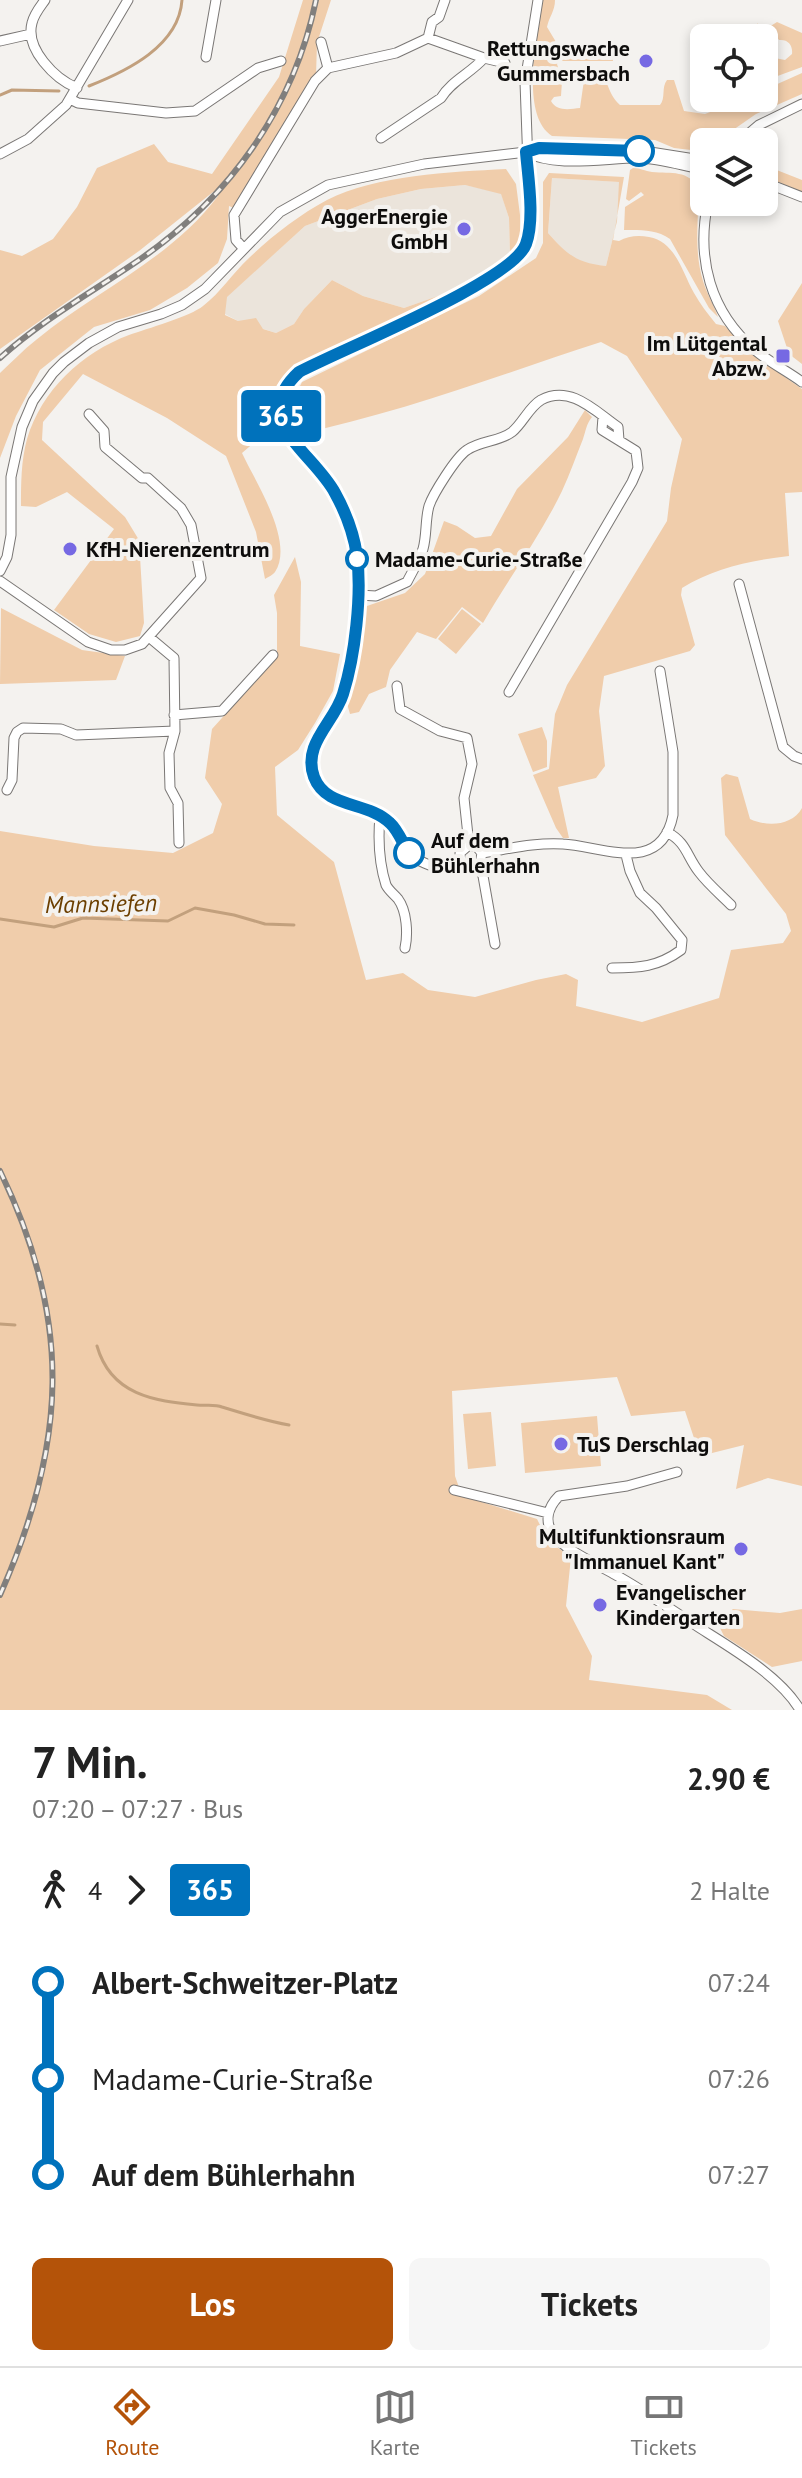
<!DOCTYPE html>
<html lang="de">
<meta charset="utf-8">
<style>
:root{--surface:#fff;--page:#f6f6f6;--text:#222;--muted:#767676;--line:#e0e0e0;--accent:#b45309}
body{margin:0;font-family:"PT Sans",sans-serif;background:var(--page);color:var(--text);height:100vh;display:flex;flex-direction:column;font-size:30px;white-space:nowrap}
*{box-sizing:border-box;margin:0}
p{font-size:26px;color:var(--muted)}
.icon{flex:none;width:44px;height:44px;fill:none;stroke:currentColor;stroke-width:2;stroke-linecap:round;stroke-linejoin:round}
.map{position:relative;height:1710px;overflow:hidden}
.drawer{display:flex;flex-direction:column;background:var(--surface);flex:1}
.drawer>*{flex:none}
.badge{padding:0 16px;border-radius:6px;font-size:28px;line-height:52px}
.buttons{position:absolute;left:690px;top:24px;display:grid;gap:16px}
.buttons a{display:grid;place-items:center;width:88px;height:88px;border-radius:12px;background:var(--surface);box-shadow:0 4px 12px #0003;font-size:40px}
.map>.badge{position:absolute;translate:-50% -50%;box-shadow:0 0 0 4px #fff}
.legs{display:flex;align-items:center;gap:12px;height:88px;padding:0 32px;font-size:26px}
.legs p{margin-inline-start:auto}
.headline{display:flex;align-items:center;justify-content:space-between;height:136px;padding:0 32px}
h1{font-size:44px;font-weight:700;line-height:60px}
.action{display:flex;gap:16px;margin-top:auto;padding:16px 32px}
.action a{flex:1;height:92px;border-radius:12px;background:var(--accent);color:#fff;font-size:32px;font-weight:700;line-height:92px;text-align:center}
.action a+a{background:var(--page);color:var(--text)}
ul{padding:0 32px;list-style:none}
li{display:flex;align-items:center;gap:28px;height:96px;font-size:30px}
li i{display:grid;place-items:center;width:12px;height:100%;margin:0 10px;background:currentColor}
li i::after{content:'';width:20px;height:20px;margin:-10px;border:6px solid;border-radius:50%;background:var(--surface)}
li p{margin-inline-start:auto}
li:first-child i{background:linear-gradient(#0000 50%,currentColor 0)}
li:last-child i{background:linear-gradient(currentColor 50%,#0000 0)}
.dock{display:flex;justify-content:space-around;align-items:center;height:112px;border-top:2px solid var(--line);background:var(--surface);font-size:22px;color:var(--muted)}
.dock a{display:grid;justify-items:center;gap:4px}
.dock .active{color:var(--accent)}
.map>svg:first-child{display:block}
.built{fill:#ebe4db}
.green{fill:#f0cdab;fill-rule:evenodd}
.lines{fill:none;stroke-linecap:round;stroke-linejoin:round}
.stream{stroke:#c2a07d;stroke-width:3}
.minor-casing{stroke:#7a7775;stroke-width:11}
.minor{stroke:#fff;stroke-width:9}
.rail-casing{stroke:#817f7d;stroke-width:6}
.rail{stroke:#f4f2ef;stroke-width:3;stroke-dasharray:9;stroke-linecap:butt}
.line-1-casing{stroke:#fff;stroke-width:18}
.line-1{stroke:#0072bc;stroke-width:12}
.poi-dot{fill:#7669e3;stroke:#f4f2ef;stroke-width:3}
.stop-1-dot{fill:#fff;stroke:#0072bc;stroke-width:4}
.labels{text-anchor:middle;stroke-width:8;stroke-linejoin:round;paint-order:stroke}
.poi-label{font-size:22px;font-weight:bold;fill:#0e0d0c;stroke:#f4f2ef;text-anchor:end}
.stop-label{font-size:22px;font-weight:bold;fill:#0e0d0c;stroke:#f4f2ef;text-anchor:start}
.water-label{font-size:24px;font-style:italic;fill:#6c3f00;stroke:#f4f2ef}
</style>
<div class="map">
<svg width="802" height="1710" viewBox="0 0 802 1710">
<rect width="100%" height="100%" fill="#f4f2ef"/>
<path class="built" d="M552,178L620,182L617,221L606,266L592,265L570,257L548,233Z
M465,185L501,193L509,218L510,254L466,286L404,308L363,296L332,280L304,309L294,324L276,333L238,321L225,314L226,297L305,226L377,199L421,189Z"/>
<path class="green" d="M303,0H331L317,43L316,76L234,208L229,206L227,239L218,263L187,288L150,310L94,327L40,370L16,416L0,458V373C12,362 23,350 36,340C95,291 171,259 218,196L213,192L139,251L0,349V250L22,256L53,239L77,207L97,168L154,144L168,162L212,174L279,77Z
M541,0H555C555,11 549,17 547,27L559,47L606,50L612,52L613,61H559L557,64L562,81L561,96L554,97L551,101C557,112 570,109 580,108L584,80L587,75L599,72C609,80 607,93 620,105H660C666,98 661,88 667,80H674L684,111L705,114L747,98H764V90L802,73V94L756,114L720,139L704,142L691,150L674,148L655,140L552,136C519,115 538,34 541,0Z
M777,22L802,33V67L764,81V38H759L757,23L773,44L772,49L775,58L785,60L792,54C793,45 788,39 779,40L769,27Z
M764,165L802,180V192L764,176Z
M633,168C640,168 645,171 652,172C671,174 689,169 699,190C698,221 694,252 703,281C707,294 714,305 718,317L709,308L670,239C656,229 640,230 624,230L625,207L644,195L641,192L629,201L626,199L630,170Z
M506,169L516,184L520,215V239L510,259L463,290L300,363C271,384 272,393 271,428L242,453C255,481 295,542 275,572C273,575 268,577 265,579L256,532L226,456L167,418L83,374L43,422L42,440L125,517L139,540L144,623L140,636L116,642L89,634L54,610L114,529L67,492L36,507L21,506C21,484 21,461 27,439C42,390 81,353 129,335C146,329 191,316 203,306C220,293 233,273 249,258C272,236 299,215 327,200C377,175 450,172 506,169ZM465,185L501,194L509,218L510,254L466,286L404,308L363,296L332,280L304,309L294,324L276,333L263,329L256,318L238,321L225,315L227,297L305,226L377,199L421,189Z
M549,173L624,177L613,240L619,241C628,236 638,235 649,237C676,242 682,272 694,293C700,304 708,314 716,324L725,326L749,352L802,389V492L785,493L789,556C752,560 714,568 682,588L681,595L695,645L690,651L604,676L599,711L605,766L596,778L558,787L569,838H563L556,828L533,775L549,769L555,714L567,685L667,521L671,488L682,439L627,356L601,342C502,374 401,413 298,434L288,417L290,406L302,382L479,296L536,258L543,243V182ZM552,178L619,182L617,221L606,266C576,263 567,254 548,233Z
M802,283V364L789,354L778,321Z
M585,410L592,417C586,425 586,430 583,439C576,456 570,474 562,491C540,537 508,579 483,623L462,607L436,639L417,632L390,670L386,687L369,694L359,712L350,714L346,700L359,658L364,607L405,593L425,574L444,521L457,526L475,538L491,536L517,489L568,437Z
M295,557L301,582L300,646L340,654L333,691L315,723L298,750L275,767L277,815L334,862L366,980L403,973L428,990L475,997L536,980L566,974L578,980L576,1006L642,1022L719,998L731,950L783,943L791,931L786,914L725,835L721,778L726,774L738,777L750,819C767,827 792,826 802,808V1486L768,1478L736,1489L744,1445L700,1456L685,1411L631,1416L617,1377L452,1391L455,1476L462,1496L537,1519L548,1541L571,1557L566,1606L592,1656L589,1680L707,1695L732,1710H0V831L94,846L173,853L213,833L222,804L205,778L212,729L277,657V613L274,595Z
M1,608L82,650L125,656L116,680L0,684Z
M462,609L481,624L456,654L438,639Z
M542,727L547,741V767L533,772L518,734Z
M491,1412L496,1466L468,1469L463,1414Z
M597,1416L601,1466L525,1473L521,1423Z
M733,1609L780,1613L802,1609V1661L772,1667L724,1636L717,1622Z"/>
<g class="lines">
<path class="stream" d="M89,86C127,71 179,46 182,0
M0,95L12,90L59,91
M0,919L54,927L83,918L168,921L195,908L234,915L265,924L294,925
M0,1324L15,1325
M97,1346C111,1395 154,1401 197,1405C206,1406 215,1404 222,1407C245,1414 266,1421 289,1425"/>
<defs>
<path id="minor" d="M45,0C40,7 34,14 32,23C25,49 55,79 77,88
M428,38L484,58
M0,41L31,34
M321,42L328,68
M206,57L216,0
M70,99L78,103L166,113L195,111L258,68L281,61
M381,138L441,98C451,81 471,73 484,58L505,63
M739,142L759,125L802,104
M526,152C555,168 605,158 638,158C658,158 680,165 700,169
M0,154L28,139L66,105L128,0
M764,182L802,197
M708,202C696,258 710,312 755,350C769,362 787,371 802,382
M244,249L236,240L234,215L315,81L328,68L396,53L428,38L432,22L439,17L445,0
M0,571L7,557L11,535V477L22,427L33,401L53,373L64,362L89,343L118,327L161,314L182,305L205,289L280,212L328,185L424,164L526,152L539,148L644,151L701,160
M0,581L88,642L111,650H125L142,644L201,578L191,525L181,508L148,478H142L105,447L104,431L89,414
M739,584L783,747L794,756L802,759
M359,595L376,596L407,582C412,572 419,561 423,549C427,535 425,520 429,506C433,494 456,457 467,450C481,440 499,442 512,432C523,423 529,407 541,400C571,384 596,412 618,427L619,440
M149,637L174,658L175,731L169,753L170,788L178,803L179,843
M397,686L400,709L440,731L467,738L472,764L464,798L469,845
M509,692L632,482L638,468L636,451L602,430L603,417
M174,715L222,711L273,655
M7,790L12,780L14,738L17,732L23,728L61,729L76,735L175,731
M380,816C378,838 379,863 386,885C389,891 394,894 398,899C407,911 408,934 405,948
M667,832C687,843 686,855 699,872C708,884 720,894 731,905
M469,845L477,847L482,853C508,849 537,842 563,844C602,846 661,876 673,815V752L660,671
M482,853L480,864L471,869C467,868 464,865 460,864C455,864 448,868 442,868C432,867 417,861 409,853C398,841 396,824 380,816C362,806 331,805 320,788C314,779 309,764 311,753C315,732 336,715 343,694C346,683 347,670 350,658C360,610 364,562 344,515C340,506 337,496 331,488C304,452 252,415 299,372L474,289L516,260L526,244L530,220L525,82L538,0
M461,864L460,853L469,845
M478,866L483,876L495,944
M612,968C639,968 658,967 681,950L682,940L656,908L640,893L630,871L626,855
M677,1472L627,1486L559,1496C548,1507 544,1521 553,1534C564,1550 597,1564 614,1574C641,1589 666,1606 692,1623C726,1645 780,1675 800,1710
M454,1490L548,1513"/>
</defs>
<use href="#minor" class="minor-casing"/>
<use href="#minor" class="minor"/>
<defs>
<path id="rail" d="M0,358C42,320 92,292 139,260C229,198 294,108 316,0
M0,1171C73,1321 67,1444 0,1595"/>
</defs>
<use href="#rail" class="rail-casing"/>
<use href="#rail" class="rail"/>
</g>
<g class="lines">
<defs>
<path id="line-1" d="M409,853C403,844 398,830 390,823C368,801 326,809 314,777C302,744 334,723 343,694C355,656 362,595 357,556C354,535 345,511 335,493C313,452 247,420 299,372C342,349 513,281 526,244C535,219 528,177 526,152L539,148L639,151"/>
</defs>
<use href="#line-1" class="line-1-casing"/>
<use href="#line-1" class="line-1"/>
</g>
<g class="poi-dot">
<circle cx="646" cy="61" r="8"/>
<circle cx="464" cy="229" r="8"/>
<rect x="775" y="348" width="16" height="16" rx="4"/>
<circle cx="70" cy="549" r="8"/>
<circle cx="561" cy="1444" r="8"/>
<circle cx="741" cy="1549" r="8"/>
<circle cx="600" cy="1605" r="8"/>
</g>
<g class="stop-1-dot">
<circle cx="639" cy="151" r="14"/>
<circle cx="357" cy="559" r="10"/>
<circle cx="409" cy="853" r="14"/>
</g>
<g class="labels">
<g class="poi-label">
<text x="630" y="56">Rettungswache<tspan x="630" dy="25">Gummersbach</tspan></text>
<text x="448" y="224">AggerEnergie<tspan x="448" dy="25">GmbH</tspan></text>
<text x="767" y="351">Im Lütgental<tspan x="767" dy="25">Abzw.</tspan></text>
<text x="86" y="557" text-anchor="start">KfH-Nierenzentrum</text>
<text x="577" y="1452" text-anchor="start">TuS Derschlag</text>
<text x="725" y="1544">Multifunktionsraum<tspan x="725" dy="25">"Immanuel Kant"</tspan></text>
<text x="616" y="1600" text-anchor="start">Evangelischer<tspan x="616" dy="25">Kindergarten</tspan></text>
</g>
<g class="stop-label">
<text x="375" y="567">Madame-Curie-Straße</text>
<text x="431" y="848">Auf dem<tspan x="431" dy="25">Bühlerhahn</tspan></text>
</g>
<g class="water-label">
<text transform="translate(101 904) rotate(-1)" y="8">Mannsiefen</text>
</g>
</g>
</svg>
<div class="buttons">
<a><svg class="icon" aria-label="locate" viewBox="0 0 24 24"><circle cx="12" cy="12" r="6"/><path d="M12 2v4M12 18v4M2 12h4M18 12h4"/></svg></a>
<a><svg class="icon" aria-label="layers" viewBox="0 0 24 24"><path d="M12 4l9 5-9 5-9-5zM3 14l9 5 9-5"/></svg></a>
</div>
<b class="badge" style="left:281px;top:416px;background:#0072bc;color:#fff">365</b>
</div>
<section class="drawer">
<div class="headline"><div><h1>7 Min.</h1><p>07:20 – 07:27 · Bus</p></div><b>2.90 €</b></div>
<div class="legs"><svg class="icon" aria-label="walk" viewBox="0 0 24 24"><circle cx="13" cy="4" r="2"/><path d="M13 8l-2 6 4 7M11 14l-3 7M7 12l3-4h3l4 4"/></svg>4<svg class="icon" aria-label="forward" viewBox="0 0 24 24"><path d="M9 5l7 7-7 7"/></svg><b class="badge" style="background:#0072bc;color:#fff">365</b><p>2 Halte</p></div>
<ul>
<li><i style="color:#0072bc"></i><b>Albert-Schweitzer-Platz</b><p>07:24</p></li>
<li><i style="color:#0072bc"></i><span>Madame-Curie-Straße</span><p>07:26</p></li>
<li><i style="color:#0072bc"></i><b>Auf dem Bühlerhahn</b><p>07:27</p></li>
</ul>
<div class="action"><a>Los</a><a>Tickets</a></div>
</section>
<nav class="dock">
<a class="active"><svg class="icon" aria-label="directions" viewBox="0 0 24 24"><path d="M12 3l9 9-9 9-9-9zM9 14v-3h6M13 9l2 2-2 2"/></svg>Route</a>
<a><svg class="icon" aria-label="map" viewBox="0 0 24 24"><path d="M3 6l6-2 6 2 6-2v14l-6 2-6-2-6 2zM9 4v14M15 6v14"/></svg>Karte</a>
<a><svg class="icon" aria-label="tickets" viewBox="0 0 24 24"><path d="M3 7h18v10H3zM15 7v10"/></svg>Tickets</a>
</nav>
